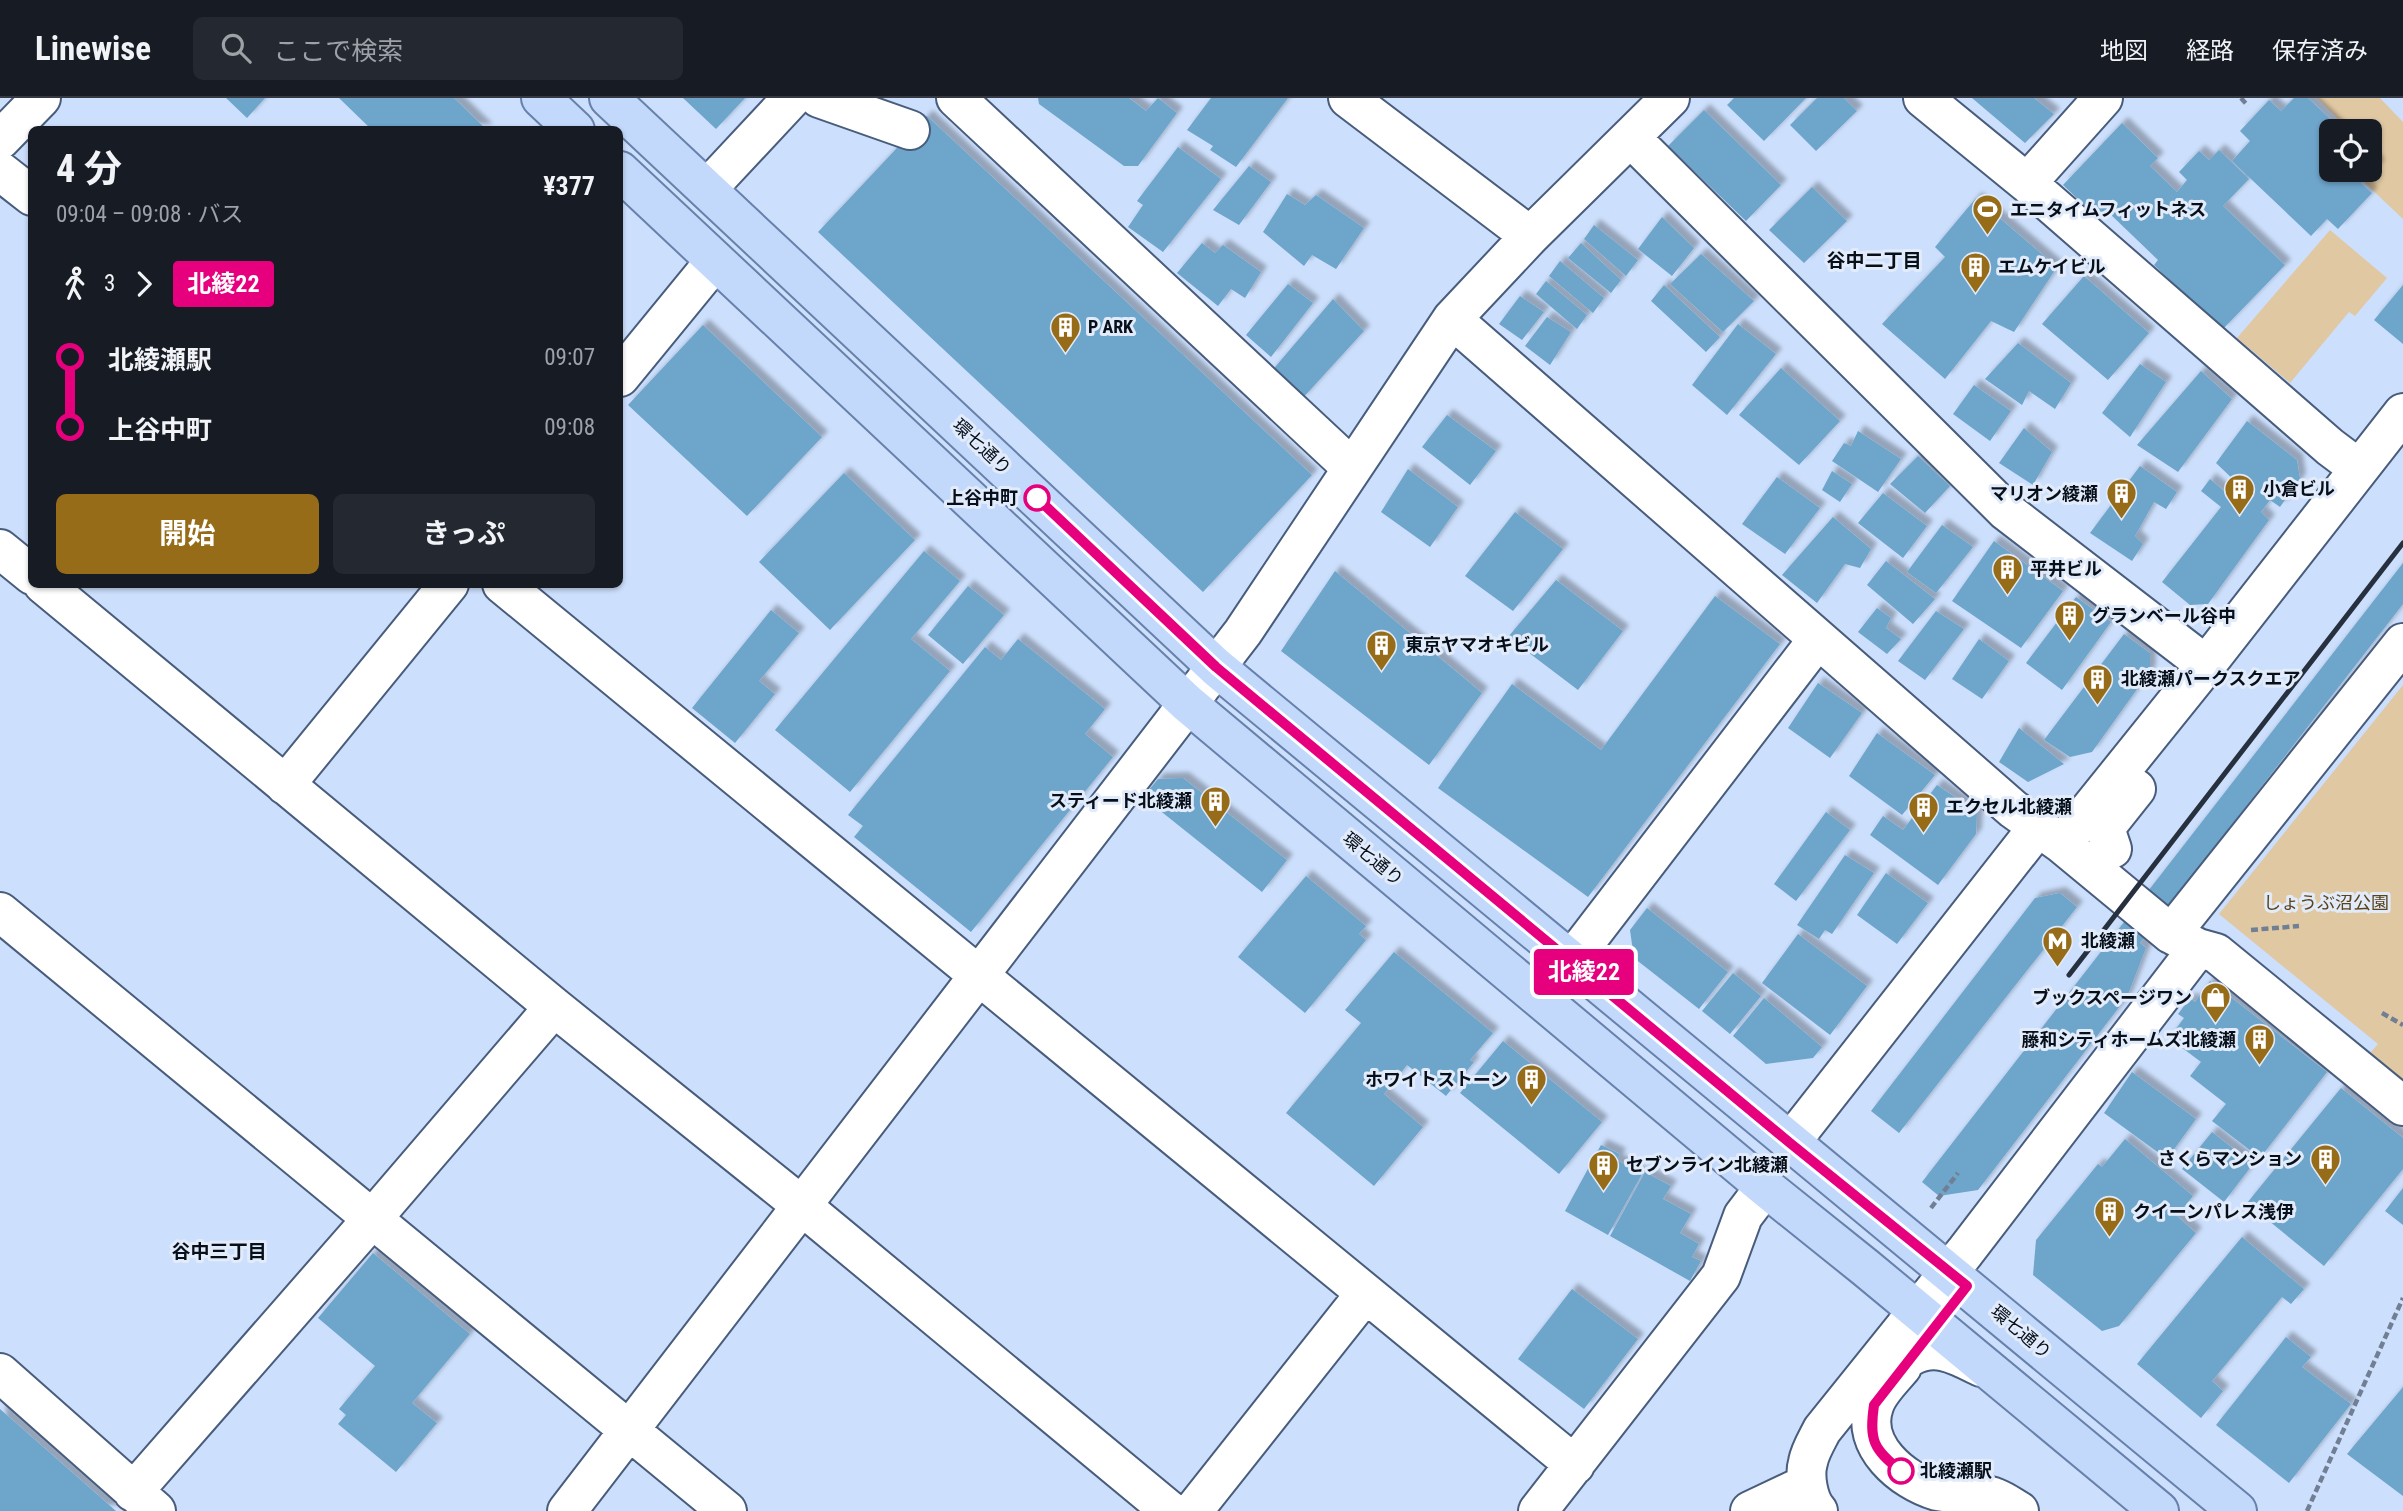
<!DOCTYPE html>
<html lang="ja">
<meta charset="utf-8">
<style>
:root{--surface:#171b24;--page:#242831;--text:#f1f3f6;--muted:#9ea1a6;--line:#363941;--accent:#966c18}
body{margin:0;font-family:"Roboto Condensed","Noto Sans JP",sans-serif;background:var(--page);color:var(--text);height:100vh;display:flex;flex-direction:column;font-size:26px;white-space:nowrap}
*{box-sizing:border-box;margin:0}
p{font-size:23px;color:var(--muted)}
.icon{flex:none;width:38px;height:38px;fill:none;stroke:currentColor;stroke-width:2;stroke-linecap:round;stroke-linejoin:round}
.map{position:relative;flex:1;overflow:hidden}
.sheet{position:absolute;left:28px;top:28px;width:595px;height:462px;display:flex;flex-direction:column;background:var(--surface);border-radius:10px;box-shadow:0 2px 5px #0004}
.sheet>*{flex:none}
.badge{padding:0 14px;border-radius:5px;font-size:24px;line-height:46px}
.buttons{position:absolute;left:2319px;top:21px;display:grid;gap:14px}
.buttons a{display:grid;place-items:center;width:63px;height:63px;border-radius:10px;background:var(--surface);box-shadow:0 2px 5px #0004;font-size:35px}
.map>.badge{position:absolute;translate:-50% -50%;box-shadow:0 0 0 4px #fff}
.legs{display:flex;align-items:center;gap:10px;height:77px;padding:0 28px;font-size:23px}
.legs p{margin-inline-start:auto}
.summary{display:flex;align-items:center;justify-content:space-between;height:119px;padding:0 28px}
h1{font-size:38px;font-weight:700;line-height:52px}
.cta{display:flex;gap:14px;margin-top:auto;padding:14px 28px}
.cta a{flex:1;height:80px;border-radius:10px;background:var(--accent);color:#fff;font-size:28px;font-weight:700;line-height:80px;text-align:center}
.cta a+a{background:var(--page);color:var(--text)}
ul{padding:0 28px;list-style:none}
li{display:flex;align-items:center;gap:24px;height:70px;font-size:26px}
li i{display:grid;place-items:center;width:10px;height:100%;margin:0 9px;background:currentColor}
li i::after{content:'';width:18px;height:18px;margin:-9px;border:5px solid;border-radius:50%;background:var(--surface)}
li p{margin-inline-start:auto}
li:first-child i{background:linear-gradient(#0000 50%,currentColor 0)}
li:last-child i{background:linear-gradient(currentColor 50%,#0000 0)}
header{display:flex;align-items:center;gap:42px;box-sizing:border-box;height:98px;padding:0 35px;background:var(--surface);border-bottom:2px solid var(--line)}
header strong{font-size:33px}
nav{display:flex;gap:38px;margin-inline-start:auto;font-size:24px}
.search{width:490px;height:63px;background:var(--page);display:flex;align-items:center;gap:18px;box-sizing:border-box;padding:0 24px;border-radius:10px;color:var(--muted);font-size:26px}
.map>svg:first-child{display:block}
.green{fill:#e0c8a3}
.building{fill:#6ea5cb;filter:url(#shadow)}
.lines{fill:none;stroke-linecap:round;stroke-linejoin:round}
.minor-casing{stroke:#485c7c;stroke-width:42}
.major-casing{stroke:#6781ab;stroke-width:42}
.path{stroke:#717f94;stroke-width:4.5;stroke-dasharray:7 3.5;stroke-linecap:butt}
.minor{stroke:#fff;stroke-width:38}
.major{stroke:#c2d9fb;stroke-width:38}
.rail{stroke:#27303f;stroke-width:5}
.line-1-casing{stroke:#fff;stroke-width:16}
.line-1{stroke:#e6007e;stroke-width:10}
.stop-1-dot{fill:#fff;stroke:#e6007e;stroke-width:3.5}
.labels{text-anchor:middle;stroke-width:6;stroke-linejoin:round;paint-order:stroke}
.poi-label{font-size:18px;font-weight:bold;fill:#070f1b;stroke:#e2ebfa;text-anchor:start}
.street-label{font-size:18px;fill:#070f1b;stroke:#e2ebfa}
.stop-label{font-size:18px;font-weight:bold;fill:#070f1b;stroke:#e2ebfa;text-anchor:end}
.park-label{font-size:18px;fill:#5a4319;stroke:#e2ebfa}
.neighbourhood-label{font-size:19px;font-weight:bold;fill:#070f1b;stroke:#e2ebfa}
</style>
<header>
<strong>Linewise</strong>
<div class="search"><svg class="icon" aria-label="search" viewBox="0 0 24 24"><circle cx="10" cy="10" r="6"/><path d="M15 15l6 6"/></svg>ここで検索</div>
<nav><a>地図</a><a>経路</a><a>保存済み</a></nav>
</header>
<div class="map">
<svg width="2403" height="1413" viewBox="0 0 2403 1413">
<defs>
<filter id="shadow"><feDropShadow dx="6" dy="-6" stdDeviation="2" flood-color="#0004"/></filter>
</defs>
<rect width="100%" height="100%" fill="#ccdffc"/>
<path class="green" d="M2317,0H2380L2403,24V121L2365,85L2382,66L2370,53V33H2350Z
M2330,132L2387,180L2355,218L2349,214L2290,285L2237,240Z
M2403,587V996L2363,963L2378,946L2219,816Z"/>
<path class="building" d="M226,0H265L247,20Z
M339,0H454L487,32H372Z
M683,0H745L716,31Z
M1038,0H1129L1146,13L1158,0L1177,15L1138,68H1124L1039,6Z
M1211,0H1288L1236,69L1210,52L1213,48L1187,32Z
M1734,0H1806L1764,43L1727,7Z
M1817,0H1844L1857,13L1816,53L1790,27Z
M1972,0H2034L2054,16L2025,45Z
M2294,0H2308L2343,33H2331V72H2370V58L2379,67L2361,85L2372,95L2338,131L2327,121L2311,138L2232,63L2250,43L2240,33L2269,2L2281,13Z
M1704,12L1781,87L1746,123L1668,48Z
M927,18L1312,377L1203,494L818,134Z
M2122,25L2158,60L2150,68L2177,94L2187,82L2179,74L2199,53L2209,62L2219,52L2249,81L2223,108L2285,167L2222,232L2154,167L2158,162L2107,113L2099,121L2063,87Z
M1178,49L1221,81L1163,154L1128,129L1143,107L1137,103Z
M1249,68L1271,84L1239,127L1213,112Z
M1812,89L1847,123L1804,165L1769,132Z
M1287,96L1305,107L1316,97L1364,130L1336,171L1312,157L1304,168L1263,134Z
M1976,100L2057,169L2014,234L1991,223L1945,281L1882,226L1945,159L1935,149Z
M1662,119L1694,150L1672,178L1638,151Z
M1594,127L1638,162L1626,178L1584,141Z
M1202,145L1215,155L1223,147L1261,174L1245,200L1231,191L1218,208L1177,175Z
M1581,145L1621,182L1611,195L1568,160Z
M1701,156L1754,203L1723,234L1670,186Z
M1560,163L1604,200L1593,215L1549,178Z
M2084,178L2149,235L2108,282L2042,226Z
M1546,183L1587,217L1577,231L1536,196Z
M1288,186L1313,205L1271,259L1246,237Z
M1664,187L1720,239L1706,254L1651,203Z
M2403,187V246L2374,222Z
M1520,198L1544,214L1522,242L1499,226Z
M1333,201L1364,233L1301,302L1270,275Z
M1547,219L1571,234L1550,267L1525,248Z
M1738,226L1776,256L1727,317L1692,287Z
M703,227L822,339L747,418L628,307Z
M2018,245L2071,285L2055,311L2029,293L2022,307L1985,281Z
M2140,266L2166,284L2130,339L2102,315Z
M1781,270L1840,323L1799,367L1739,317Z
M2201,273L2232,301L2178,374L2137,347Z
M1974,287L2011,313L1990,343L1953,316Z
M1447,317L1496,353L1470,387L1422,349Z
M2247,323L2297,362L2300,381L2280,409L2270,402L2261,414L2269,422L2208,506L2190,507L2162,484L2221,409L2201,393L2210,381L2230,398L2237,385L2216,365Z
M2024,330L2052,354L2033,387L1999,365Z
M1858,333L1901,361L1878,394L1832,363L1844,345L1851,348Z
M1918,358L1950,388L1925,415L1890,386Z
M2140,368L2177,394L2166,411L2154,404L2135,438L2143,446L2132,463L2090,435Z
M1408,371L1458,409L1430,449L1381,414Z
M1832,373L1852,386L1840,404L1822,392Z
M844,375L915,442L830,532L759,464Z
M1777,379L1820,410L1785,456L1742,426Z
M1883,395L1927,428L1903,460L1858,425Z
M1515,414L1563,451L1513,513L1465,478Z
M1833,419L1871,451L1860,470L1845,466L1817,505L1782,477Z
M1942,427L1973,449L1936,495L1907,474Z
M1994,443L2063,493L2021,550L1952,503Z
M924,453L960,483L911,541L950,573L850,694L775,632Z
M1886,463L1935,501L1913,526L1867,487Z
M2403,465V506L2140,845L2146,850L2127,899L1978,1092L1939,1098L1922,1084Z
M1335,473L1482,595L1429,667L1281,553Z
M1556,482L1623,533L1578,592L1508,539Z
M968,488L1004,517L963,566L928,537Z
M1715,498L1780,546L1588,799L1438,690L1512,586L1601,652Z
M2076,499L2111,524L2062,592L2026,565Z
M1877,510L1891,520L1886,530L1901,541L1887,556L1858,534Z
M771,512L799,535L759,583L775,596L735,645L692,610Z
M1936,513L1964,531L1925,582L1898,563Z
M2124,536L2150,555V573L2092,654L2070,659L2044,642Z
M1018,541L1105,611L1085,636L1113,659L971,834L854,739L863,728L848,717L985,549L1001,562Z
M1979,541L2009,563L1982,601L1952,581Z
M1818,585L1862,615L1830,660L1788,630Z
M2019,630L2064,666L2028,684L1999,664Z
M1877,635L1935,677L1902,717L1849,678Z
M1183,680L1287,762L1262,794L1143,699L1158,681Z
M1937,687L1977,714L1976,736L1938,787L1870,737L1883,718L1903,732Z
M1826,714L1850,732L1796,803L1774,786Z
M1845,757L1874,775L1832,836L1825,832L1819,841L1797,827Z
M1886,775L1928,805L1897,846L1857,817Z
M1306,778L1366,828L1359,836L1366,842L1305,915L1238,859Z
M2060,795L2077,809L1899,1035L1871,1013L2035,800Z
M1647,810L1728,874L1699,911L1634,860L1630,832Z
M1798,836L1867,888L1830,937L1762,885Z
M1394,854L1493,935L1470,962L1474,964L1446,998L1407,967L1384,996L1423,1029L1374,1088L1286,1015L1361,925L1345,912Z
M1733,875L1761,898L1730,936L1702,913Z
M2210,883L2327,974L2260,1060L2212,1023L2226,1006L2190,978L2201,964L2169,940L2184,920L2178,916L2190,900L2195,904Z
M1764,900L1822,949L1813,960L1766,966L1733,938Z
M1503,943L1602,1024L1559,1076L1460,995Z
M2132,974L2196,1021L2167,1061L2104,1015Z
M2341,990L2403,1040V1071L2324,1168L2247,1105Z
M2212,1034L2253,1066L2224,1104L2182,1071Z
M2125,1041L2193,1098L2177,1118L2196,1135L2119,1228L2102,1233L2033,1177L2036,1142L2098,1066L2102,1069Z
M1601,1047L1620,1056L1617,1062L1642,1076L1608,1137L1565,1113Z
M1645,1074L1671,1088L1663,1101L1691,1116L1680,1135L1699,1146L1692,1159L1701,1163L1690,1183L1610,1138Z
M2403,1090V1127L2385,1113Z
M2242,1139L2304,1191L2291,1206L2282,1199L2212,1283L2223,1293L2201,1320L2137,1266Z
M373,1155L470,1236L412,1305L437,1325L396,1374L338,1326L346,1317L339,1311L375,1268L318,1220Z
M1572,1191L1638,1241L1584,1311L1518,1261Z
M2286,1239L2311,1259L2302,1269L2351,1306L2289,1385L2216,1327Z
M2403,1289V1398L2347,1356Z
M0,1311L116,1413H0Z"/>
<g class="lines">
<defs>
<path id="minor" d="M819,0L910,32
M956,0L1352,370
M1348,0L1530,138
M1923,0L2027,85L2330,349L2358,370
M1631,40L2006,413L2206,567
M0,42L41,0
M0,73L32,98
M2027,85L2103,0
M707,91L792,0
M1452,221L2013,711L2062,746L2171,836L2198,850
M620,279L715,163
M0,451L32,477
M43,486L554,909L802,1108L1170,1413
M502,486L1575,1367
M285,687L449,486
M2062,746L2206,567L2403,315
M2112,751L2105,730L2136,691
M0,814L727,1413
M2171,836L2403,545
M1571,863L1818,541
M1790,1045L2038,729
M1910,1259C1935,1244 1957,1257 1981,1269
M1902,1269C1893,1280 1878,1294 1874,1308C1860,1347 1902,1383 1937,1393C1956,1397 1978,1393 1996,1400C2004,1403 2012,1409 2019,1413
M0,1275L156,1413
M133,1394L372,1121L554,909
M567,1413L1243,534L1452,221L1530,138L1670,0
M1193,1413L1365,1196
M1538,1413L1721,1178L1743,1118L1765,1089
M1750,1413L1807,1386
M1818,1413C1808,1402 1804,1378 1808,1364C1810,1353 1817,1342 1822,1332L1965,1154L2198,850L2216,855L2403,1008"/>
<path id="major" d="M541,0L575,32
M609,0L1216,569L2237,1413
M620,73L1187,605L1765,1089L1866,1170L2159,1413"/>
</defs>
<use href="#minor" class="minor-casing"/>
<use href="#major" class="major-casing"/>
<path class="path" d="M2241,0L2248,8
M2251,832L2299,828
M2382,915L2403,927
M1931,1110L1958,1075
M2307,1413L2403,1200"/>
<use href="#minor" class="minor"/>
<use href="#major" class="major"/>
<path class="rail" d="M2069,877L2403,445"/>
</g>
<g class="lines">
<defs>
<path id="line-1" d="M1037,400L1216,569L1790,1045L1967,1188L1874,1307C1869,1342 1873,1351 1901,1373"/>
</defs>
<use href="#line-1" class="line-1-casing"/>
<use href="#line-1" class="line-1"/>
</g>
<defs>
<symbol id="stadium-pin" viewBox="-11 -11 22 30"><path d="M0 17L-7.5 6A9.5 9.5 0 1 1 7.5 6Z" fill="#966c18" stroke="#e2ebfa"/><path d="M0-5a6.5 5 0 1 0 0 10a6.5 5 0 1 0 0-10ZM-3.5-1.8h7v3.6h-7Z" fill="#fff"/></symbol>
<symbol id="building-pin" viewBox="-11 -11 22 30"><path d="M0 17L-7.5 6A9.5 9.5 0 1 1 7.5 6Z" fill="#966c18" stroke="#e2ebfa"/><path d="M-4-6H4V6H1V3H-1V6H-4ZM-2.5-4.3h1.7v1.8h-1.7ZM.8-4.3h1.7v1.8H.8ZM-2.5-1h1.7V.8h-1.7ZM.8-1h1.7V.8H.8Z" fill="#fff"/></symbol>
<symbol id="metro-pin" viewBox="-11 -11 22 30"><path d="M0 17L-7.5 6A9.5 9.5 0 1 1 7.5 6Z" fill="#966c18" stroke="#e2ebfa"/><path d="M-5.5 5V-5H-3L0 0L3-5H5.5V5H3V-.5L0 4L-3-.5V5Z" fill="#fff"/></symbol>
<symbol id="shop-pin" viewBox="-11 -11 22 30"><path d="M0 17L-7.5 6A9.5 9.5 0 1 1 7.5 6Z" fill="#966c18" stroke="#e2ebfa"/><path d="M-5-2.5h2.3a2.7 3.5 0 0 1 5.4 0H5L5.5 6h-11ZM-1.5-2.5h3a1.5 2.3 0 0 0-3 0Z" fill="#fff"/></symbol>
</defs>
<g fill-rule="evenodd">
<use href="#stadium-pin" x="1970" y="94" width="35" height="47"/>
<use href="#building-pin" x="1958" y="152" width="35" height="47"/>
<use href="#building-pin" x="1048" y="212" width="35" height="47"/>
<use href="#building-pin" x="2222" y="374" width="35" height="47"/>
<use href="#building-pin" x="2104" y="378" width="35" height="47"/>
<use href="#building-pin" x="1990" y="454" width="35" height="47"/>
<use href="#building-pin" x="2052" y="500" width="35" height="47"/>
<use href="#building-pin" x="1364" y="530" width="35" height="47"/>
<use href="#building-pin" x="2080" y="564" width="35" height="47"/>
<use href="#building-pin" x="1198" y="686" width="35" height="47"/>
<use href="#building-pin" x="1906" y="692" width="35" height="47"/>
<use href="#metro-pin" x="2040" y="826" width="35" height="47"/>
<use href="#shop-pin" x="2198" y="882" width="35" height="47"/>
<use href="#building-pin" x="2242" y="924" width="35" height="47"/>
<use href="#building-pin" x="1514" y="964" width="35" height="47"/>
<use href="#building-pin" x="2308" y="1044" width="35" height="47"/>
<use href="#building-pin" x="1586" y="1050" width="35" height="47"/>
<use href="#building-pin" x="2092" y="1096" width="35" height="47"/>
</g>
<g class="stop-1-dot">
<circle cx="1037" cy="400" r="12"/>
<circle cx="1901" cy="1373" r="12"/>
</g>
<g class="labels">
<g class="poi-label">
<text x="2010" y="118">エニタイムフィットネス</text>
<text x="1998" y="175">エムケイビル</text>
<text x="1088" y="235">P ARK</text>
<text x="2263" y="397">小倉ビル</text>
<text x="2098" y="402" text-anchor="end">マリオン綾瀬</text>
<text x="2030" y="477">平井ビル</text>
<text x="2092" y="524">グランベール谷中</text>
<text x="1405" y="553">東京ヤマオキビル</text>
<text x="2121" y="587">北綾瀬パークスクエア</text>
<text x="1192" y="709" text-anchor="end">スティード北綾瀬</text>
<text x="1946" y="715">エクセル北綾瀬</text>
<text x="2081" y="849">北綾瀬</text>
<text x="2192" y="906" text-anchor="end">ブックスページワン</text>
<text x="2236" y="948" text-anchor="end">藤和シティホームズ北綾瀬</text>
<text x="1508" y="988" text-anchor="end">ホワイトストーン</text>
<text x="2302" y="1067" text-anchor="end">さくらマンション</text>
<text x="1626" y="1073">セブンライン北綾瀬</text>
<text x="2133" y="1120">クイーンパレス浅伊</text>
</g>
<g class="street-label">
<text transform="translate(982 349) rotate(43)" y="6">環七通り</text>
<text transform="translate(1373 761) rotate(40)" y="6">環七通り</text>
<text transform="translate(2021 1234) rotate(40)" y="6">環七通り</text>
</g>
<g class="stop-label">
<text x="1018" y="406">上谷中町</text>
<text x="1920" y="1379" text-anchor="start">北綾瀬駅</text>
</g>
<g class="park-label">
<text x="2326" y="811">しょうぶ沼公園</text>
</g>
<g class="neighbourhood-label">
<text x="1874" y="169">谷中二丁目</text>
<text x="219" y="1160">谷中三丁目</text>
</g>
</g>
</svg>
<div class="buttons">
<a><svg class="icon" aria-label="locate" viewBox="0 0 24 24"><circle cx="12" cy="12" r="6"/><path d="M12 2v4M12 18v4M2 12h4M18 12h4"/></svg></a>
</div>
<b class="badge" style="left:1584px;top:874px;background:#e6007e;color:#fff">北綾22</b>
<section class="sheet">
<div class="summary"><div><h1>4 分</h1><p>09:04 – 09:08 · バス</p></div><b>¥377</b></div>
<div class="legs"><svg class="icon" aria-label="walk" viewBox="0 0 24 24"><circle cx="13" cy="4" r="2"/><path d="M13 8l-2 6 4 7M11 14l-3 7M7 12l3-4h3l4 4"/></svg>3<svg class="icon" aria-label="forward" viewBox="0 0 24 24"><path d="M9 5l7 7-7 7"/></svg><b class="badge" style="background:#e6007e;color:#fff">北綾22</b></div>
<ul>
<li><i style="color:#e6007e"></i><b>北綾瀬駅</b><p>09:07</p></li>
<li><i style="color:#e6007e"></i><b>上谷中町</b><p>09:08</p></li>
</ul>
<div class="cta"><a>開始</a><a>きっぷ</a></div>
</section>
</div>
